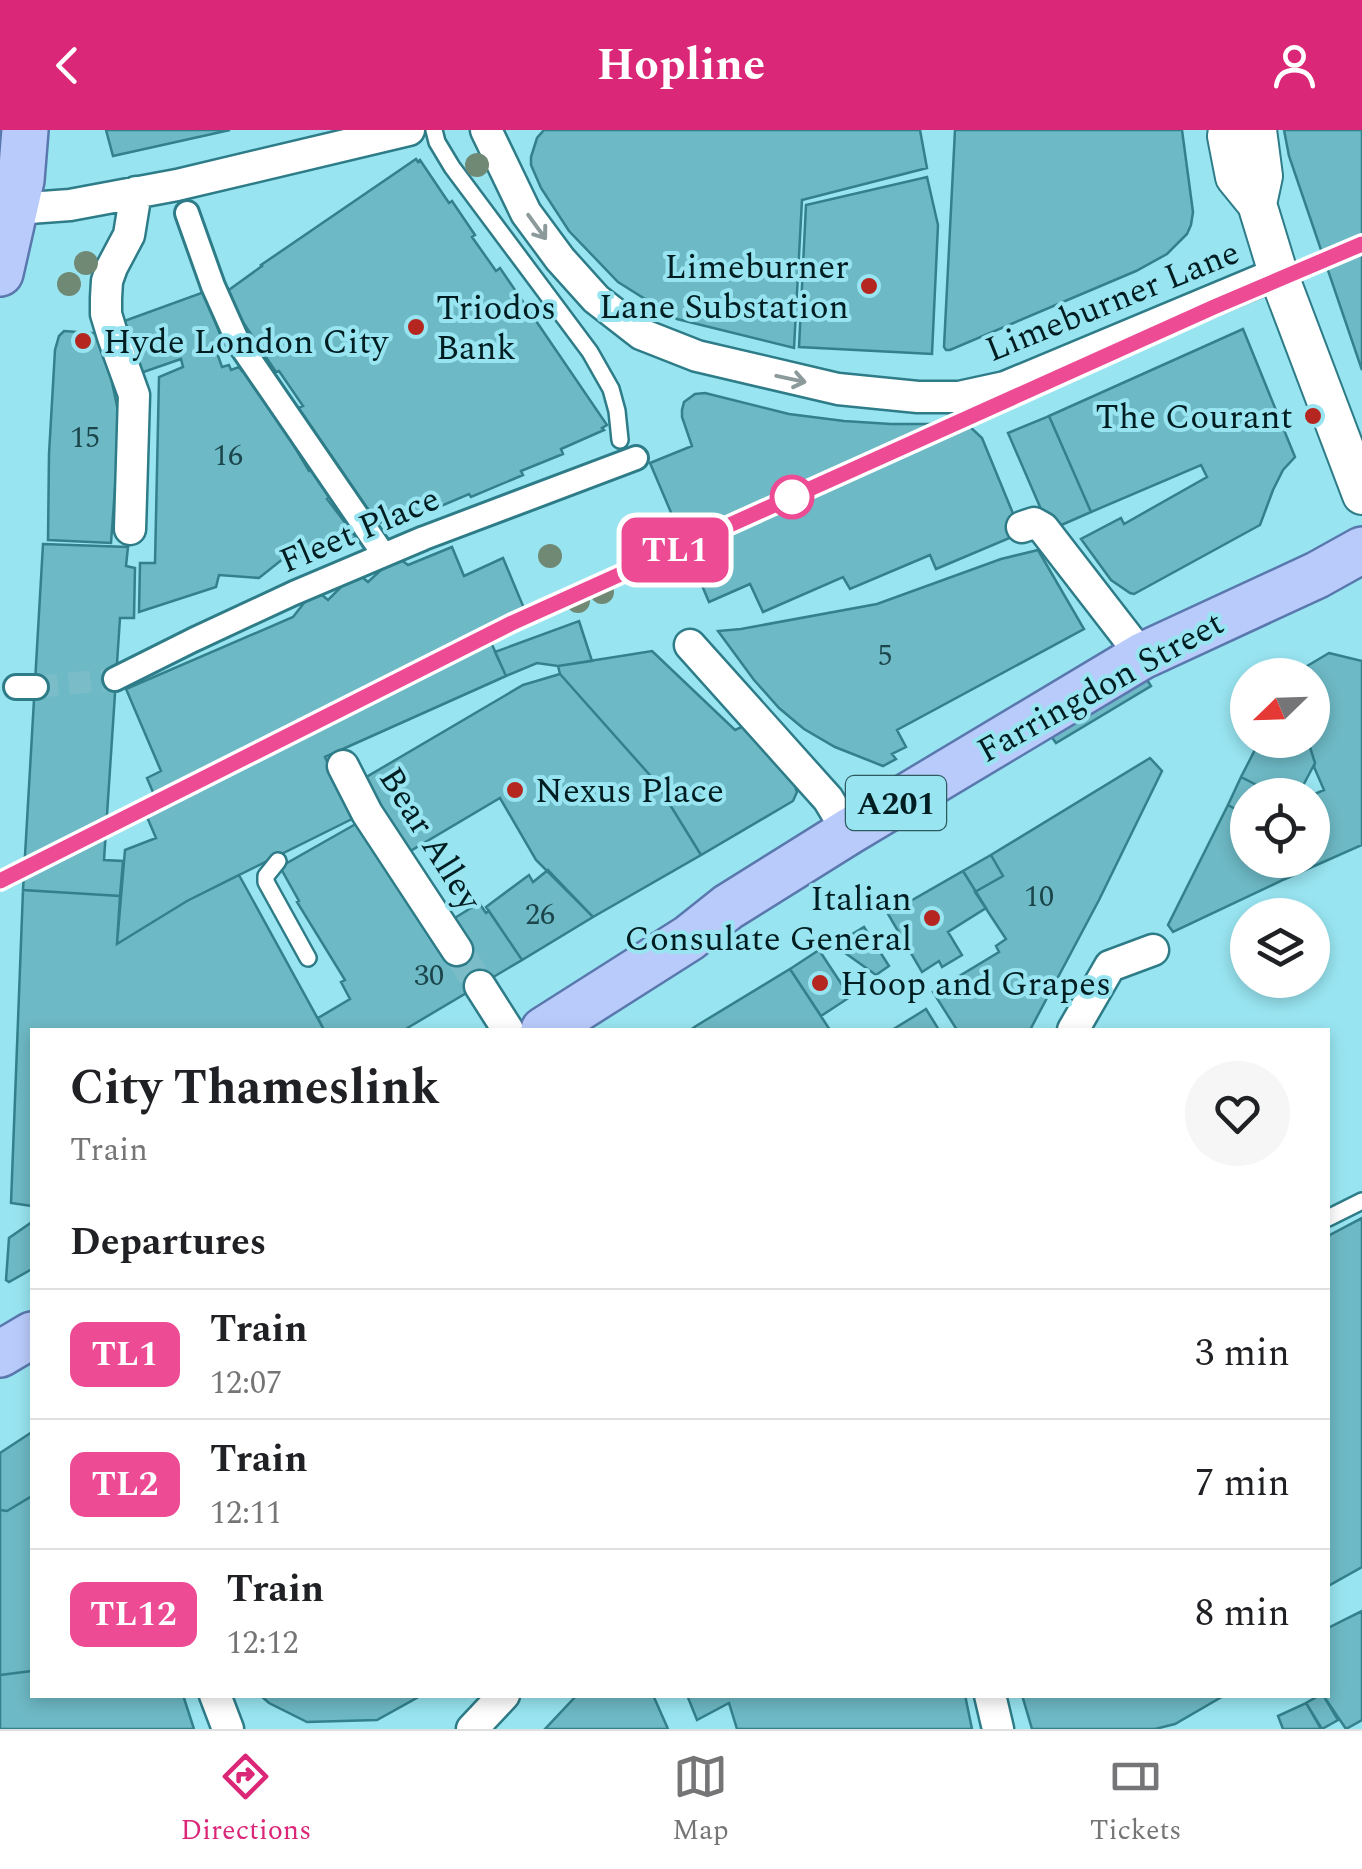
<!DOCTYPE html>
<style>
:root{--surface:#fff;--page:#f6f6f6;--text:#202124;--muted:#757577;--line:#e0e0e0;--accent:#db2777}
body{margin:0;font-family:Spectral,serif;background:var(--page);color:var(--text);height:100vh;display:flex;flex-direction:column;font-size:38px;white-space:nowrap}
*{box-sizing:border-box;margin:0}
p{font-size:32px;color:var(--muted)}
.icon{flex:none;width:55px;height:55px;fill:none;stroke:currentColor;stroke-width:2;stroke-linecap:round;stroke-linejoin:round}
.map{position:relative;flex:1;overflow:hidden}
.sheet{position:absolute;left:30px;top:898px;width:1300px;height:670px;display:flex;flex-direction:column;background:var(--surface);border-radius:0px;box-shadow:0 5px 15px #0003}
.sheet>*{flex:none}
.badge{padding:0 20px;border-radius:15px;font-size:35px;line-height:65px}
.needle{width:65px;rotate:247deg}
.tools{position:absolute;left:1230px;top:528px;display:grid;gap:20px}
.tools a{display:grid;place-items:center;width:100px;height:100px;border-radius:50%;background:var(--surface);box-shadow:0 5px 15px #0003;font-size:50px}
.map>.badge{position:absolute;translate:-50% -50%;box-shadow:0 0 0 5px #fff}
h2{padding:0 40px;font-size:38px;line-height:90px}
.round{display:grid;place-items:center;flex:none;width:105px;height:105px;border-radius:52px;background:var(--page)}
.headline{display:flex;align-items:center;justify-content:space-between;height:170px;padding:0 40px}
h1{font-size:48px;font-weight:700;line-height:75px}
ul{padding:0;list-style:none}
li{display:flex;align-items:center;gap:30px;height:130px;padding:0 40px;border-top:2px solid var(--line)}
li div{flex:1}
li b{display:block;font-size:38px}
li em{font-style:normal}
li .badge{min-width:110px;font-weight:700;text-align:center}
header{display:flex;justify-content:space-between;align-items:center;height:130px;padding:0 40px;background:var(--accent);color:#fff;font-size:45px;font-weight:700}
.tabs{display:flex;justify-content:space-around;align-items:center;height:140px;border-top:2px solid var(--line);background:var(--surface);font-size:28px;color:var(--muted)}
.tabs a{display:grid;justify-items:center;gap:5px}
.tabs .on{color:var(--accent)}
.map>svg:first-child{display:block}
.building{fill:#6db9c5;stroke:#32818c;stroke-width:2.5}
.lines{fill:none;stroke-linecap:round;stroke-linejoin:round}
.pedestrian-tunnel{stroke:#7abdc8;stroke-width:22;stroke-dasharray:22 11;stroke-linecap:butt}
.minor-tunnel{stroke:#7abdc8;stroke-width:30;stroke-dasharray:30 15;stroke-linecap:butt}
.service-casing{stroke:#2d7c88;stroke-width:20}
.pedestrian-casing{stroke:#2d7c88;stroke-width:28}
.minor-casing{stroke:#2d7c88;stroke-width:35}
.tertiary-casing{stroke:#2d7c88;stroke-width:42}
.primary-casing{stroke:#5a78ad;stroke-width:50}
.service{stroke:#fff;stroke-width:15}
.pedestrian{stroke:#fff;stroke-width:22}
.minor{stroke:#fff;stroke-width:30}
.tertiary{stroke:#fff;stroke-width:38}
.primary{stroke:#b9cbfb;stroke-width:45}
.tree{fill:#708974}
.oneway{stroke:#8c9a9c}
.line-casing{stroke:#fff;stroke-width:22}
.line{stroke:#ee4b95;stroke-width:15}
.poi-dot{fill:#b4261f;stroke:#98e5f1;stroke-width:4}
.stop-dot{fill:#fff;stroke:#ee4b95;stroke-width:5}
.labels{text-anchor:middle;stroke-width:8;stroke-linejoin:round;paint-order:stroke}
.number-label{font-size:30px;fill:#1b454b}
.shield{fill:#98e5f1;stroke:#2e5a60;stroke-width:2.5}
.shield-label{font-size:32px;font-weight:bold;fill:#001e22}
.poi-label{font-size:35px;fill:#001e22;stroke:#98e5f1;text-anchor:start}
.street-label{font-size:35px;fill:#001e22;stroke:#98e5f1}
</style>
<header><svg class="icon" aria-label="back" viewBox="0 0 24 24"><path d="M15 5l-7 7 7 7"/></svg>Hopline<svg class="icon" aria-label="person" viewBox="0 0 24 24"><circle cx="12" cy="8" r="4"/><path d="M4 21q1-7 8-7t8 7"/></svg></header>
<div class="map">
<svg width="1362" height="1599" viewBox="0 0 1362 1599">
<rect width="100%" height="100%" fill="#98e5f1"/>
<path class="building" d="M106,0H230L113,26Z
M544,0H920L927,38L802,70L794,218L677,189L618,152L569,101L541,58L531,35V27L537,8Z
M955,0H1182L1193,82L1191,95L1187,104L1167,124L1136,141L950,220H946L944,217Z
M1284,0H1362V240L1289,26Z
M416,29L418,32L420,30L449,73L452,71L475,105L472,107L496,141L500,138L607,295L602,298L604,300L561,319L563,324L521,341L523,345L471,367L469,364L427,382L426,378L386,395L384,391L378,394L298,278L303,276L279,241L276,242L225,165L226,162L262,136L261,135Z
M927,47L938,95L932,224L799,217L806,75Z
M204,162L225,217L216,220L222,237L229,235L231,240L239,237L242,241L248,239L294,308L291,311L309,341L314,339L333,366L327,369L356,407L293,430L289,424L259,448L219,445L216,457L139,482L140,433H155L159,247L183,237L181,229L135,245L116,194Z
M1243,199L1295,327L1283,340L1273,360L1260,395L1134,464L1130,463L1111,450L1081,409L1121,388L1124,394L1207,347L1201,335L1091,382L1049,286Z
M64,201L104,204L106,224L120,290L111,413L48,410L49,324L55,220L59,206Z
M705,263L789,284L844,291L891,294H967L982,308L1021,403L936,439L930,425L850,459L843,447L763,482L750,454L709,472L650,333L692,316L682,287V280L684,272L695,264Z
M1049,286L1091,382L1050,400L1008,303Z
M43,414L128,417L126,436L135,438L134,488H120L104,730L123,731L120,766L23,760Z
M452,417L464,446L503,428L526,483L486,501L506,546L325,627L352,689L187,771L117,814L125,720L156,708L144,680L158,674L147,648L161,641L126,559L293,487L315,459L328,470L356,442L368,452L396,426L408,435Z
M1038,420L1084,499L897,600L906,617L892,624L896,629L883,636L835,617L804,599L779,578L754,550L718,501L741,499L877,474L1001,429Z
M579,491L592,531L558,536L537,533L506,546L495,522Z
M652,521L735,600L746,595L793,650L797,662L793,671L701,725L656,652L560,544L558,536Z
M1329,523L1362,531V715L1285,749L1277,730H1312V665L1324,660L1314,637L1315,633L1309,614L1301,610H1312V545H1292Z
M560,544L656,652L701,725L593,787L536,730L500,668L407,723L363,649L523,555Z
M1144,545L1151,556L1056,613L1048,602Z
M1260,610H1301L1309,614L1315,633L1298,665H1276L1241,647Z
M1150,628L1162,641L1099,770L1030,900H957L933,862L999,822L996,816L1006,809L975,762L1003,746L991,725Z
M1241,647L1276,665H1248V686L1228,675Z
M1228,675L1248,686V730H1277L1285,749L1173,802L1168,795Z
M361,691L450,791L479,773L486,783L489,781L522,830L404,900H324L318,888L350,869L341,852L345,850L297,772L299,771L280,737Z
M991,725L1003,746L975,762L986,778L948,802L962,825L942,837L939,831L922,842L888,784Z
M548,740L593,787L522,830L486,777L529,745L533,752Z
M963,741L986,778L948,802L962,825L942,837L939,831L922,842L888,784Z
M239,745L324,900H32V1076L11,1073L23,760L120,766L117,814L187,771Z
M864,797L889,836L876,845L834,815Z
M819,820L850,867L821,886L790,839Z
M790,839L830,900H690L696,896Z
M926,879L939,900H892L918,884Z
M1362,1088V1437L1328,1456V1106Z
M32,1092V1139L9,1152L6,1150L9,1108Z
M32,1302V1366L7,1381L0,1380V1323Z
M32,1366V1541L0,1545V1380L7,1381Z
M1362,1481V1590L1346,1599L1323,1565H1328V1498Z
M32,1541V1565H183L194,1599H0V1545Z
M260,1565H422L377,1590L307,1592L269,1573Z
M577,1565H653L668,1599H545Z
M687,1565H965L972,1599H737L729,1573L697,1590Z
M1022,1565H1225L1175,1594L1155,1599H1032Z
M1320,1565H1323L1338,1590L1322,1599L1306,1573Z
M1306,1573L1321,1599H1283L1278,1586Z"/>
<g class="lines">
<path class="pedestrian-tunnel" d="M36,557L115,549"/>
<path class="minor-tunnel" d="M457,820L480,856"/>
<defs>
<path id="service" d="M434,0L437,12L452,37L590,222L611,259L617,281L620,310
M278,731L266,746V752L308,828
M1328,1088L1362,1071"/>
<path id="pedestrian" d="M187,83L213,156L238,212L384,425
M115,549L193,510L294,463L424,408L636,328
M16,557H36"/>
<path id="minor" d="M486,0L526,83L560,129L596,169L641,204L697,226L838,259L918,267H959L1005,257L1278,143
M15,79L70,75L177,55L409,0
M1022,397L1034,393L1043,398L1142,526
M130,399L134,265L113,207L106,184V168L107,151L112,137L129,105L136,62
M690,515L828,669L848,702
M343,636L367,683L457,820
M480,856L508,900
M1073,900L1110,836L1153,820
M215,1565L228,1599
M990,1565L998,1599
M472,1599L504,1565"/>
<path id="tertiary" d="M1228,0L1227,6L1235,47L1257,74L1279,146L1362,365
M1257,74L1263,46L1257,0"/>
<path id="primary" d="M0,143L21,50L25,0
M544,900L689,808L728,777L848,702L1142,526L1317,445L1362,420
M0,1224L32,1205"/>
</defs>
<use href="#service" class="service-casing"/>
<use href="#pedestrian" class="pedestrian-casing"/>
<use href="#minor" class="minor-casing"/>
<use href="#tertiary" class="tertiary-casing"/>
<use href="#primary" class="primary-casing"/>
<use href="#service" class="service"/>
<use href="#pedestrian" class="pedestrian"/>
<use href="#minor" class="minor"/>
<use href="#tertiary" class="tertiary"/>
<use href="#primary" class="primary"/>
</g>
<g class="tree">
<circle cx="477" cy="35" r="12"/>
<circle cx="86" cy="133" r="12"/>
<circle cx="69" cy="154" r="12"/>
<circle cx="550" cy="426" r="12"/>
<circle cx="602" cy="462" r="12"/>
<circle cx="578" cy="471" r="12"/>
</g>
<defs><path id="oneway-shaft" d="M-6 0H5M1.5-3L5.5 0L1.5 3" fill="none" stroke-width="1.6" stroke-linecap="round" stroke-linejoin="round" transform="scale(2.5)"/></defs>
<g class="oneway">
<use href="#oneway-shaft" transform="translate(537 97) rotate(54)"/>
<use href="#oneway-shaft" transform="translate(791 249) rotate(12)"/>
</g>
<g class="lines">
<defs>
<path id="line" d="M0,751L512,493L1214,177L1362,114"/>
</defs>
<use href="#line" class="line-casing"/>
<use href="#line" class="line"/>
</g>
<g class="poi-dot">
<circle cx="869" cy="156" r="10"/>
<circle cx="416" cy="197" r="10"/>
<circle cx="83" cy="211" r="10"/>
<circle cx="1313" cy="286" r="10"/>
<circle cx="515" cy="660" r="10"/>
<circle cx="932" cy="788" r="10"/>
<circle cx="820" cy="853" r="10"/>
</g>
<circle class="stop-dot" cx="792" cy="367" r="20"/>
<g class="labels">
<g class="number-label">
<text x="85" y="317">15</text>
<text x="228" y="335">16</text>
<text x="885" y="535">5</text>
<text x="1039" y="776">10</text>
<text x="540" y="794">26</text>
<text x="429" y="855">30</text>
</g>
<rect class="shield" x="846" y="646" width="100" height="54" rx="8"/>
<g class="shield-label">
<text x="896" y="684">A201</text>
</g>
<g class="poi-label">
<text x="849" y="148" text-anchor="end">Limeburner<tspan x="849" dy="40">Lane Substation</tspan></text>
<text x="436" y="189">Triodos<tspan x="436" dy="40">Bank</tspan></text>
<text x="103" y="223">Hyde London City</text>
<text x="1293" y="298" text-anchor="end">The Courant</text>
<text x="535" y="672">Nexus Place</text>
<text x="912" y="780" text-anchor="end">Italian<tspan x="912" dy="40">Consulate General</tspan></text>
<text x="840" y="865">Hoop and Grapes</text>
</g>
<g class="street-label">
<text transform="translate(1112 170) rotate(-22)" y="12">Limeburner Lane</text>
<text transform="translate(359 399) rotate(-23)" y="12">Fleet Place</text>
<text transform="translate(1100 556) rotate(-29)" y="12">Farringdon Street</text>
<text transform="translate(431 708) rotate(58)" y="12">Bear Alley</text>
</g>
</g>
</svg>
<div class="tools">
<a><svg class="needle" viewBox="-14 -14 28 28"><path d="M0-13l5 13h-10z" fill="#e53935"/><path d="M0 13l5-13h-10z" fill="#757577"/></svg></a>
<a><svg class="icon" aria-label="locate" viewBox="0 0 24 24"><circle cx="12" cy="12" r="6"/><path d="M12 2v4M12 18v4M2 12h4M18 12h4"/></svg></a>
<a><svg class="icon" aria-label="layers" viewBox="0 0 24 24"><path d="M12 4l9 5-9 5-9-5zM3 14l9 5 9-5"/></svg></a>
</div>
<b class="badge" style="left:675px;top:420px;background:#ee4b95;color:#fff">TL1</b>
<section class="sheet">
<div class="headline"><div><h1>City Thameslink</h1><p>Train</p></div><a class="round"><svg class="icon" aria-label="heart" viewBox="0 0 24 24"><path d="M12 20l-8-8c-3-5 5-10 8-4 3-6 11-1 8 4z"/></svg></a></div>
<h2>Departures</h2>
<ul>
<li><span class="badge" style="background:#ee4b95;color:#fff">TL1</span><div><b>Train</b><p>12:07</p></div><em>3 min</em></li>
<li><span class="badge" style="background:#ee4b95;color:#fff">TL2</span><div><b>Train</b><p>12:11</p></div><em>7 min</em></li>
<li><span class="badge" style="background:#ee4b95;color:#fff">TL12</span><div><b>Train</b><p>12:12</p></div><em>8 min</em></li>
</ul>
</section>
</div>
<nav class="tabs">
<a class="on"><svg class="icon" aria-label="directions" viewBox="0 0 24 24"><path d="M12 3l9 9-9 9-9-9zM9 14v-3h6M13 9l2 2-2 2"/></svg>Directions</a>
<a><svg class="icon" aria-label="map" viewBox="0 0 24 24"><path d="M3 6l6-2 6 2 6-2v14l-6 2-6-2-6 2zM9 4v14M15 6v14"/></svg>Map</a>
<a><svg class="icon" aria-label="tickets" viewBox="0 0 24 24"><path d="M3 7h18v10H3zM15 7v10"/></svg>Tickets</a>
</nav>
